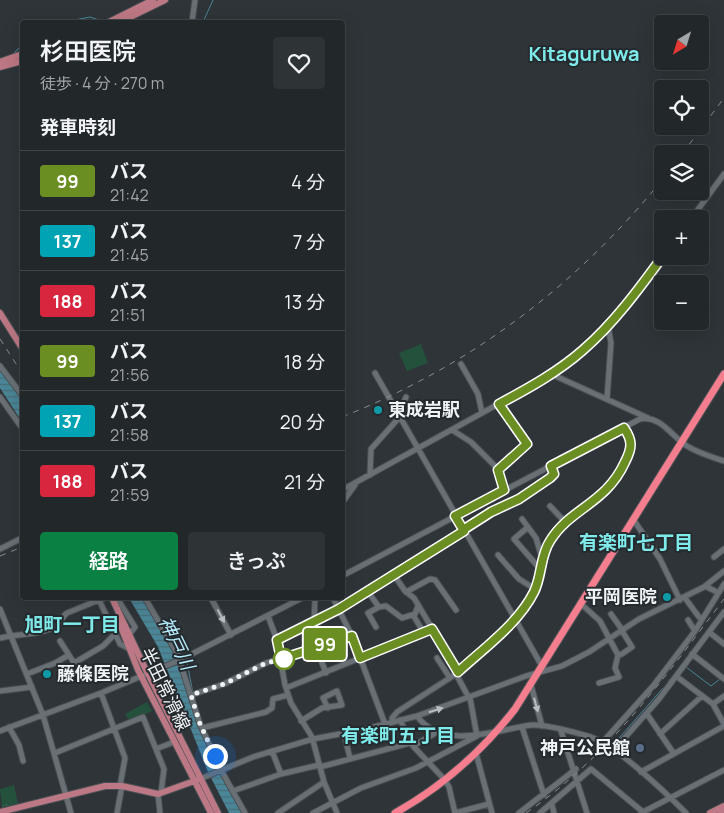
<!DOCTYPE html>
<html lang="ja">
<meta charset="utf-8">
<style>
:root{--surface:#22272a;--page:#2e3336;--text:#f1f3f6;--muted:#a2a5a8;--line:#3f4447;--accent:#0b8043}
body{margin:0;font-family:Manrope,"Noto Sans JP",sans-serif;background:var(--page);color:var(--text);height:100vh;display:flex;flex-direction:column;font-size:19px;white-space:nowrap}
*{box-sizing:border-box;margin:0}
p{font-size:16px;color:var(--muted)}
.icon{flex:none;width:28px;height:28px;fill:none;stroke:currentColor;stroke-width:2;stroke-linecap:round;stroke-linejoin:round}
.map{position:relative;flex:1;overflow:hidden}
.panel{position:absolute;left:20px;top:20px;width:325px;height:580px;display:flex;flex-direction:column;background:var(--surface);border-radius:5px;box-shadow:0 5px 20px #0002,0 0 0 1px var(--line)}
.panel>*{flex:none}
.badge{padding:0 10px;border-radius:4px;font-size:18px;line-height:32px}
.needle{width:32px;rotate:218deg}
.controls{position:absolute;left:654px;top:15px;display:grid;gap:10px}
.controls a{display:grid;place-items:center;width:55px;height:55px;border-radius:5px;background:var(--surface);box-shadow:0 5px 20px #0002,0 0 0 1px var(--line);font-size:25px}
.you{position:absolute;width:25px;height:25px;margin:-12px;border:4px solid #fff;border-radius:50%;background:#1a73e8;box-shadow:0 0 0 8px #1a73e833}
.map>.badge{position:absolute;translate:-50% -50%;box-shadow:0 0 0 2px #fff}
h2{padding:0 20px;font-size:19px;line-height:45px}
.round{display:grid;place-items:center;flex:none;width:52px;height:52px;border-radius:5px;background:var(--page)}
.overview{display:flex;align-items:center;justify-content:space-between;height:85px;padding:0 20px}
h1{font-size:24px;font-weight:600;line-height:38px}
.button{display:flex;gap:10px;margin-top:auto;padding:10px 20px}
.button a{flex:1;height:58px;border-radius:5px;background:var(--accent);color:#fff;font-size:20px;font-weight:600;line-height:58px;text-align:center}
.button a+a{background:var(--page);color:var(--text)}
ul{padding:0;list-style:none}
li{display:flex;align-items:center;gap:15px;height:60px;padding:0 20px;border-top:1px solid var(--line)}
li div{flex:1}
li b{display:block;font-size:19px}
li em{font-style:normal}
li .badge{min-width:55px;font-weight:700;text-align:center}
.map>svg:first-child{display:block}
.grass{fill:url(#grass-tufts)}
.garden{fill:#24513b}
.water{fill:url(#water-rules)}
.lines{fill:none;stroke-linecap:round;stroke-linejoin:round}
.stream{stroke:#4a8697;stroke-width:1}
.minor-casing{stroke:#4a4f53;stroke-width:7}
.major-casing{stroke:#4a4f53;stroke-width:8}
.highway-casing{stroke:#4a4f53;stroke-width:9}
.minor{stroke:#697075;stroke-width:5}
.major{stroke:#bc7884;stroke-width:6}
.highway{stroke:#f47e8e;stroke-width:7}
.rail{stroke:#888d90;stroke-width:1;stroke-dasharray:6 6;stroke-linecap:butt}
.oneway{fill:#b9bfc2}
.line-casing{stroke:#fff;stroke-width:11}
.line{stroke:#6b8e23;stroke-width:8}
.walk{stroke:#eff3f6;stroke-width:5;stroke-dasharray:0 9}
.culture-dot{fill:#0f9aa8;stroke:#242a2e;stroke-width:2}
.stop-dot{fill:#fff;stroke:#6b8e23;stroke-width:2.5}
.service-dot{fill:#5c6f8a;stroke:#242a2e;stroke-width:2}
.labels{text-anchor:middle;stroke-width:4;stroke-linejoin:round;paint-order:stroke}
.poi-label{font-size:18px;font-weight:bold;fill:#eff3f6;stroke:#242a2e;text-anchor:start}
.street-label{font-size:18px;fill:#eff3f6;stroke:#242a2e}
.neighbourhood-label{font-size:19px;font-weight:bold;fill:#7eeaea;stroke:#242a2e}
.water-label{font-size:19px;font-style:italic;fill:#b4e9f9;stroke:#242a2e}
.quarter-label{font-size:20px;font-weight:bold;fill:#7eeaea;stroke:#242a2e}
</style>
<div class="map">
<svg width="724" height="813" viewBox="0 0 724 813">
<defs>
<pattern id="grass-tufts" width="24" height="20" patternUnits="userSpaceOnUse" patternTransform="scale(1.25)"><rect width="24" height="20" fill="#24513b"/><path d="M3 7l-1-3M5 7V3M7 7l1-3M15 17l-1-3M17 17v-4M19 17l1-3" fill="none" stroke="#446a58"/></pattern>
<pattern id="water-rules" width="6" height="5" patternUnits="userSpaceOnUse" patternTransform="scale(1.25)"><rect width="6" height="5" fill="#4a8697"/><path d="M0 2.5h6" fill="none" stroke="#496e78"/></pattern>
</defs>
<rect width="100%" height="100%" fill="#2e3438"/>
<path class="grass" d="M147,702L152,711L130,721L125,714Z
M14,785L18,804L2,807L0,789Z"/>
<path class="garden" d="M421,344L428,363L407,371L399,353Z"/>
<path class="water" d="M0,368L22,397V422L0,388Z
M129,598H142L175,656L199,727L220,774L242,813H229L208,772L158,647Z"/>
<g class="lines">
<path class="stream" d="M65,22L90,17L105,22
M203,22L213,0
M14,53L22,45
M187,663L193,693
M686,667L711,686L720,679
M668,682L682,664
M194,696L199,714
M613,745L663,688"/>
<defs>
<path id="minor" d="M192,22L195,0
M691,219L724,174
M461,364L478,394L482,413
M0,366L22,395
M375,373L543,668
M551,374L648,418
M0,397L22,428
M607,399L611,343L608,326
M452,430L471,442L497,468L504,490
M498,470L527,444L499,404
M370,475L371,449L397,420L406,397
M342,490L542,380C592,346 627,304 663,256
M342,503L355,485
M550,506L566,523
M522,519L536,538L542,558
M633,519L660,559L680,600
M528,527L514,539L541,570
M463,530L491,511L519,499L550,478L554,474L551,466
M0,549L22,538
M498,555L519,579L535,589
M714,557L724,549
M394,575L405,591L414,598L458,672
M342,576L640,419C661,415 672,437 687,446C698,453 712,457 724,461
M705,586L715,591
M368,592L379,607L386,606L402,618L415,614L418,606
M406,592L430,579L435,580L456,610
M105,598L99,600L120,644L128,648
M117,598L135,627L129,635
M145,598L177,653L200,724L221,770L245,813
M211,598L231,635
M333,598L352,636L385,724
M685,598L699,617
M580,603L600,621L618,655
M0,609L43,715L71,813
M611,614L623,631
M413,615L424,633
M268,616L277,640L285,685L291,703L312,737L324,782L337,813
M688,620L695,631
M314,622L315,598
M376,627L368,613L379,607
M709,632L724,644
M0,638C19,633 40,636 58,625C62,622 62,616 67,613L99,600
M277,640L339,609L464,531
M60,641L69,655
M316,647L326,673
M692,654L724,679
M437,658L450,678
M27,674L55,663L69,655L74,663L103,646L115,634
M456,674L469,698
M676,676L713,704L724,724
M599,683L619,677L615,668L618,655L622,654L632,647L622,631
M531,685L542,726
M286,688L432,629
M0,691L32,687
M101,693L125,758L120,786
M191,695L224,684L266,663L352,636
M713,704L724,696
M647,714L674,754
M417,716C443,752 498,729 532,725C545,724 578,733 591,737C617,746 666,793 686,813
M400,720L413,746L445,780L449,787L455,813
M301,721L322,708L342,705L337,691L323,698L328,708
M393,722L392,718L397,712L456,674L516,617L536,586L550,540L568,521L599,499L612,485L621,473L632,444L623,428
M9,727L19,745L23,761
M522,727L544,795
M202,728L266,712L272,708L273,699L288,695
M0,731L101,693L180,660L302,598
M561,731L587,813
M344,734L350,758
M660,734L702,696
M601,744L653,686L695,631L724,584
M413,746L439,731
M156,749L174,742
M272,751L281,774
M613,751L659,699L724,612
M55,753L143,717L164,769L161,793
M476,753L492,813
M320,767L410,743
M641,772L724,726
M200,779L253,757L313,739L366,729L417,716L526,676L562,666L589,652L639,619L704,587L724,571
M233,791L281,774L319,765
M158,794L160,813
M552,805L554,813
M117,813L122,786
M278,813L324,782
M313,813L361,788L416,768L477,736L470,698
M455,813L489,804
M519,813L576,769
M540,813L591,769L643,812
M641,813L724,770"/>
<path id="major" d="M109,22L153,0
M120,22L165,0
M0,62L22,54
M0,67L22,61
M0,313L22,348
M112,598L144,666L218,813
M117,617L138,670L211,813
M0,812L105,786H122L158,794L197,780
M710,813L724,806
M721,813L724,812"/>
<path id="highway" d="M395,813C442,787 482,751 515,709L724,374"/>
</defs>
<use href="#minor" class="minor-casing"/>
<use href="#major" class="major-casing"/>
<use href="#highway" class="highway-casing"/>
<use href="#minor" class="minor"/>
<use href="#major" class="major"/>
<use href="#highway" class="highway"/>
<path class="rail" d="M682,154L724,98
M0,339L22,373
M342,417C470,366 576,286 662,180
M0,556L22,547
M526,813C608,757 665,677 724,599"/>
</g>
<defs><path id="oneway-solid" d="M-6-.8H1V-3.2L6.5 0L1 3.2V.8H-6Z" transform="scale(1.25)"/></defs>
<g class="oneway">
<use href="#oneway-solid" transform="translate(221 616) rotate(62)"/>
<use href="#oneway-solid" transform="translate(536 705) rotate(75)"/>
<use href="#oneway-solid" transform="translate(436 710) rotate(-17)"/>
</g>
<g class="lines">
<defs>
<path id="line" d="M466,528L491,512L519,499L550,478L554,474L551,466L624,428C633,441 632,448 625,462C606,504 570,508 550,541C540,556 542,576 534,592C518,624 484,648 458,672L432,629L360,658L352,636L281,659L277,640L339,609L464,531L455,516L504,490L498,470L527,444L499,404C529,388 558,372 583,350C614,323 639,289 663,256"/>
</defs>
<use href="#line" class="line-casing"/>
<use href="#line" class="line"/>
<path class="walk" d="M215,756L200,724L191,695L224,684L266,663L284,659"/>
</g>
<g class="culture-dot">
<circle cx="378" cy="410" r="5"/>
<circle cx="667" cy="597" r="5"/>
<circle cx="47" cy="674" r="5"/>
</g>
<circle class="stop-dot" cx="284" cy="659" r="10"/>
<circle class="service-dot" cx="640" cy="748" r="5"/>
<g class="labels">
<g class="poi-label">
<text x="388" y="416">東成岩駅</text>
<text x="657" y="603" text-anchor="end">平岡医院</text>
<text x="57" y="680">藤條医院</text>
<text x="630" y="754" text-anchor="end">神戸公民館</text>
</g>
<g class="street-label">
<text transform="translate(165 689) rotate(64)" y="6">半田常滑線</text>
</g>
<g class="neighbourhood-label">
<text x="636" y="549">有楽町七丁目</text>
<text x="72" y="631">旭町一丁目</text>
<text x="398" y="742">有楽町五丁目</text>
</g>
<g class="water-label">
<text transform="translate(177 643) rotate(64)" y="7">神戸川</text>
</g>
<g class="quarter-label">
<text x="584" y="61">Kitaguruwa</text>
</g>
</g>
</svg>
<div class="controls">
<a><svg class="needle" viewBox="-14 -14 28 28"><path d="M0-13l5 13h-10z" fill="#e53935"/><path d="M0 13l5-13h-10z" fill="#a2a5a8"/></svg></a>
<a><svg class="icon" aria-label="locate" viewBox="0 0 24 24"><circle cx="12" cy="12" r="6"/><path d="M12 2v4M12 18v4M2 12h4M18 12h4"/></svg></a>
<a><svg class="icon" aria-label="layers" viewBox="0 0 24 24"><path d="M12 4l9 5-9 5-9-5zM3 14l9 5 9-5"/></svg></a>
<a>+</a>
<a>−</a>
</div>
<div class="you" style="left:215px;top:756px"></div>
<b class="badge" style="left:325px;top:644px;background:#6b8e23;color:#fff">99</b>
<section class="panel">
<div class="overview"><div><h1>杉田医院</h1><p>徒歩 · 4 分 · 270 m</p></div><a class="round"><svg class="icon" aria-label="heart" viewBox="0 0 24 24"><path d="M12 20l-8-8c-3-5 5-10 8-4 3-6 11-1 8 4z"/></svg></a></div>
<h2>発車時刻</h2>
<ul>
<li><span class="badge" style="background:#6b8e23;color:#fff">99</span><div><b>バス</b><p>21:42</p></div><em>4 分</em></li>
<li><span class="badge" style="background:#00a3b4;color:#fff">137</span><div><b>バス</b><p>21:45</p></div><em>7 分</em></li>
<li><span class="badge" style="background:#d7263d;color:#fff">188</span><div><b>バス</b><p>21:51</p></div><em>13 分</em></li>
<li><span class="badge" style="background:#6b8e23;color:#fff">99</span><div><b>バス</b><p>21:56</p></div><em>18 分</em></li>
<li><span class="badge" style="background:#00a3b4;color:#fff">137</span><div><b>バス</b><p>21:58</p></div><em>20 分</em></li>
<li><span class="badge" style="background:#d7263d;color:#fff">188</span><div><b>バス</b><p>21:59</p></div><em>21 分</em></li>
</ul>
<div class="button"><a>経路</a><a>きっぷ</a></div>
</section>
</div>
